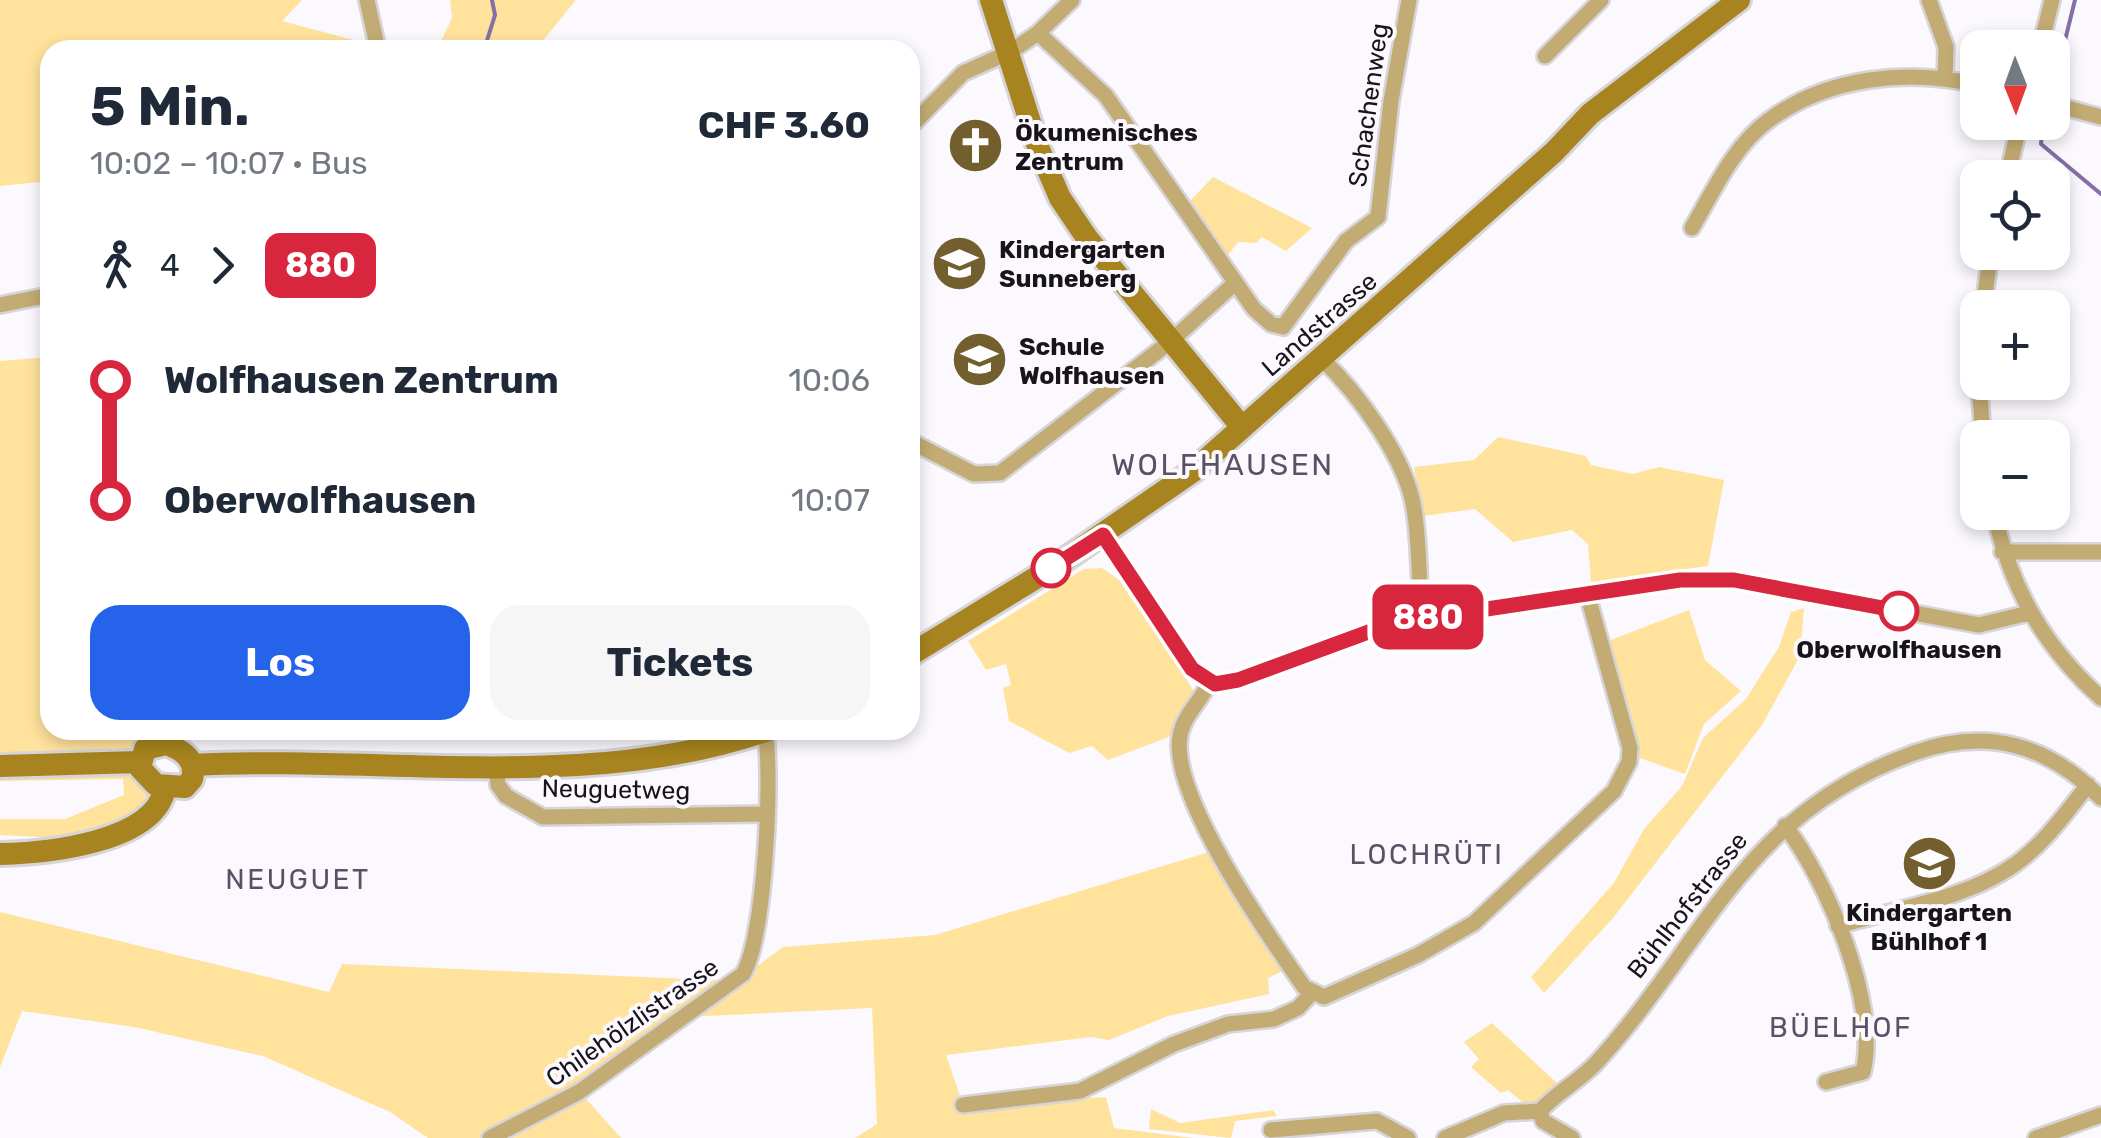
<!DOCTYPE html>
<html lang="de">
<meta charset="utf-8">
<style>
:root{--surface:#fff;--page:#f6f6f7;--text:#1f2937;--muted:#747a83;--accent:#2563eb}
body{margin:0;font-family:Rubik,sans-serif;background:var(--page);color:var(--text);height:100vh;display:flex;flex-direction:column;font-size:38px;white-space:nowrap}
*{box-sizing:border-box;margin:0}
p{font-size:32px;color:var(--muted)}
.icon{flex:none;width:55px;height:55px;fill:none;stroke:currentColor;stroke-width:2;stroke-linecap:round;stroke-linejoin:round}
.map{position:relative;flex:1;overflow:hidden}
.panel{position:absolute;left:40px;top:40px;width:880px;height:700px;display:flex;flex-direction:column;background:var(--surface);border-radius:30px;box-shadow:0 5px 15px #0003}
.panel>*{flex:none}
.badge{padding:0 20px;border-radius:15px;font-size:35px;line-height:65px}
.needle{width:65px;rotate:179deg}
.tools{position:absolute;left:1960px;top:30px;display:grid;gap:20px}
.tools a{display:grid;place-items:center;width:110px;height:110px;border-radius:20px;background:var(--surface);box-shadow:0 5px 15px #0003;font-size:50px}
.map>.badge{position:absolute;translate:-50% -50%;box-shadow:0 0 0 5px #fff}
.legs{display:flex;align-items:center;gap:15px;height:110px;padding:0 50px;font-size:32px}
.legs p{margin-inline-start:auto}
.headline{display:flex;align-items:center;justify-content:space-between;height:170px;padding:0 50px}
h1{font-size:55px;font-weight:700;line-height:75px}
.action{display:flex;gap:20px;margin-top:auto;padding:20px 50px}
.action a{flex:1;height:115px;border-radius:30px;background:var(--accent);color:#fff;font-size:40px;font-weight:700;line-height:115px;text-align:center}
.action a+a{background:var(--page);color:var(--text)}
ul{padding:0 50px;list-style:none}
li{display:flex;align-items:center;gap:35px;height:120px;font-size:38px}
li i{display:grid;place-items:center;width:15px;height:100%;margin:0 12px;background:currentColor}
li i::after{content:'';width:25px;height:25px;margin:-12px;border:8px solid;border-radius:50%;background:var(--surface)}
li p{margin-inline-start:auto}
li:first-child i{background:linear-gradient(#0000 50%,currentColor 0)}
li:last-child i{background:linear-gradient(currentColor 50%,#0000 0)}
.map>svg:first-child{display:block}
.green{fill:#ffe29c}
.lines{fill:none;stroke-linecap:round;stroke-linejoin:round}
.stream{stroke:#866ea7;stroke-width:4}
.street-casing{stroke:#d7d4da;stroke-width:20}
.secondary-casing{stroke:#d7d4da;stroke-width:28}
.street{stroke:#c3ac73;stroke-width:15}
.secondary{stroke:#a7841f;stroke-width:22}
.line-1-casing{stroke:#fff;stroke-width:22}
.line-1{stroke:#d7263d;stroke-width:15}
.stop-1-dot{fill:#fff;stroke:#d7263d;stroke-width:5}
.labels{text-anchor:middle;stroke-width:8;stroke-linejoin:round;paint-order:stroke}
.street-label{font-size:25px;fill:#17141c;stroke:#fbf9fe}
.poi-label{font-size:25px;font-weight:bold;fill:#17141c;stroke:#fbf9fe;text-anchor:start}
.stop-label{font-size:25px;font-weight:bold;fill:#17141c;stroke:#fbf9fe}
.neighbourhood-label{font-size:28px;letter-spacing:2.5px;fill:#595165;stroke:#fbf9fe}
.quarter-label{font-size:30px;letter-spacing:2.5px;fill:#595165;stroke:#fbf9fe}
</style>
<div class="map">
<svg width="2101" height="1138" viewBox="0 0 2101 1138">
<rect width="100%" height="100%" fill="#fbf9fe"/>
<path class="green" d="M0,0H302L282,21L372,45L373,50H50V181L0,186Z
M450,0H576L535,50H437L452,18Z
M1213,177L1312,228L1286,251L1262,237L1256,243L1238,242L1225,259L1188,203Z
M50,357V476L46,496L50,497V730H168L166,744L145,749L163,798L98,840L0,835V819H65L124,795L123,779L0,781V361Z
M1498,437L1586,456L1591,465L1633,474L1659,467L1724,480L1708,566L1591,582L1588,544L1572,530L1513,542L1475,509L1423,516L1414,467L1474,460Z
M1102,568L1119,580L1194,691L1171,736L1108,760L1092,746L1069,753L1009,721L1003,688L1011,685L1006,664L986,670L968,641L1084,569Z
M1804,608L1800,656L1762,725L1613,918L1544,993L1531,977L1614,883L1644,829L1682,786L1703,738L1746,699L1779,647L1791,612Z
M1689,610L1705,660L1741,691L1704,724L1685,774L1637,757V737L1608,641Z
M1209,852L1285,970L1268,978L1269,994L1168,1016L1109,1040L1091,1037L946,1055L963,1105L1106,1097L1114,1128L1193,1138H855L877,1124L872,1008L685,1017L580,1092L621,1138H428L390,1112L263,1056L134,1027L22,1011L0,1067V912L329,992L342,964L737,981L783,947L935,935Z
M1492,1023L1558,1084V1087L1528,1107L1508,1090L1501,1093L1471,1067L1479,1059L1464,1042Z
M1151,1109L1180,1123L1273,1110L1277,1116L1235,1121L1231,1138L1149,1129Z"/>
<g class="lines">
<path class="stream" d="M484,50L495,15L492,0
M2052,93L2075,0
M2043,122L2041,144L2101,194"/>
<defs>
<path id="street" d="M367,0L378,50
M1929,0L1946,47L1945,77
M1038,33L1106,96L1254,309L1271,324L1283,327L1346,241L1378,217L1391,101L1409,0
M2040,48L2052,0
M1545,56L1601,0
M2052,104L2101,117
M910,127L963,73L1010,52L1038,33L1072,0
M2007,178L2020,122
M1692,228C1713,192 1734,145 1769,120C1829,76 1908,69 1978,85
M0,305L50,295
M1983,308L1991,252
M1322,359C1358,393 1407,460 1414,509C1420,545 1419,582 1421,618
M1979,382L1983,438
M910,441L974,474L1000,473L1171,341L1235,283
M1994,512C2010,587 2044,647 2101,698
M1103,535L1192,669L1215,684L1238,680L1393,623L1680,580H1733L1979,625L2029,613
M2002,552H2101
M1209,683C1201,701 1183,716 1180,736C1169,795 1270,938 1304,987L1324,997L1418,955L1474,923L1614,791L1629,762L1630,748L1587,593
M496,764L498,785L506,796L543,817L764,814
M1785,826C1826,878 1880,1005 1863,1072L1826,1082
M1838,926C1895,909 1966,899 2014,865C2044,844 2066,813 2088,785
M963,1105L1080,1091L1174,1044L1228,1024L1274,1019L1298,1008L1312,993
M1271,1130L1377,1121L1408,1138
M490,1138L579,1092L743,974C765,938 773,774 765,731
M1445,1138L1504,1113L1540,1111
M1572,1138L1543,1121L1540,1111C1557,1092 1581,1080 1598,1061C1708,939 1744,813 1914,753C1987,727 2047,744 2101,798
M2036,1138L2101,1115"/>
<path id="secondary" d="M991,0L1038,147L1060,198L1087,238L1241,426
M910,655L1060,563L1192,472L1554,152L1590,114L1739,0
M166,744C183,750 197,760 192,779L185,787L156,785L140,768L145,749Z
M193,765C380,755 589,793 768,730
M0,766L139,762
M0,854C45,853 155,843 165,788"/>
</defs>
<use href="#street" class="street-casing"/>
<use href="#secondary" class="secondary-casing"/>
<use href="#street" class="street"/>
<use href="#secondary" class="secondary"/>
</g>
<g class="lines">
<defs>
<path id="line-1" d="M1051,568L1103,535L1192,669L1215,684L1238,680L1393,623L1680,580H1734L1899,611"/>
</defs>
<use href="#line-1" class="line-1-casing"/>
<use href="#line-1" class="line-1"/>
</g>
<defs>
<symbol id="church-disc" viewBox="-11 -11 22 22"><circle r="9.5" fill="#735f2e" stroke="#fbf9fe"/><path d="M-1.2-6h2.4v3.5h3.3v2.4h-3.3V6h-2.4V-.1h-3.3v-2.4h3.3Z" fill="#fff"/></symbol>
<symbol id="school-disc" viewBox="-11 -11 22 22"><circle r="9.5" fill="#735f2e" stroke="#fbf9fe"/><path d="M0-5L7-2L0 1L-7-2ZM-4 1L0 2.5L4 1V4Q0 6-4 4Z" fill="#fff"/></symbol>
</defs>
<g fill-rule="evenodd">
<use href="#church-disc" x="944" y="114" width="63" height="63"/>
<use href="#school-disc" x="928" y="232" width="63" height="63"/>
<use href="#school-disc" x="948" y="328" width="63" height="63"/>
<use href="#school-disc" x="1898" y="832" width="63" height="63"/>
</g>
<g class="stop-1-dot">
<circle cx="1051" cy="568" r="18"/>
<circle cx="1899" cy="611" r="18"/>
</g>
<g class="labels">
<g class="street-label">
<text transform="translate(1368 105) rotate(-82)" y="9">Schachenweg</text>
<text transform="translate(1319 324) rotate(-41)" y="9">Landstrasse</text>
<text transform="translate(616 789) rotate(1)" y="9">Neuguetweg</text>
<text transform="translate(1687 905) rotate(-52)" y="9">Bühlhofstrasse</text>
<text transform="translate(632 1022) rotate(-35)" y="9">Chilehölzlistrasse</text>
</g>
<g class="poi-label">
<text x="1015" y="141">Ökumenisches<tspan x="1015" dy="29">Zentrum</tspan></text>
<text x="999" y="258">Kindergarten<tspan x="999" dy="29">Sunneberg</tspan></text>
<text x="1019" y="355">Schule<tspan x="1019" dy="29">Wolfhausen</tspan></text>
<text x="1929" y="921" text-anchor="middle">Kindergarten<tspan x="1929" dy="29">Bühlhof 1</tspan></text>
</g>
<g class="stop-label">
<text x="1899" y="658">Oberwolfhausen</text>
</g>
<g class="neighbourhood-label">
<text x="1427" y="864">LOCHRÜTI</text>
<text x="298" y="889">NEUGUET</text>
<text x="1841" y="1037">BÜELHOF</text>
</g>
<g class="quarter-label">
<text x="1223" y="475">WOLFHAUSEN</text>
</g>
</g>
</svg>
<div class="tools">
<a><svg class="needle" viewBox="-14 -14 28 28"><path d="M0-13l5 13h-10z" fill="#e53935"/><path d="M0 13l5-13h-10z" fill="#747a83"/></svg></a>
<a><svg class="icon" aria-label="locate" viewBox="0 0 24 24"><circle cx="12" cy="12" r="6"/><path d="M12 2v4M12 18v4M2 12h4M18 12h4"/></svg></a>
<a>+</a>
<a>−</a>
</div>
<b class="badge" style="left:1428px;top:617px;background:#d7263d;color:#fff">880</b>
<section class="panel">
<div class="headline"><div><h1>5 Min.</h1><p>10:02 – 10:07 · Bus</p></div><b>CHF 3.60</b></div>
<div class="legs"><svg class="icon" aria-label="walk" viewBox="0 0 24 24"><circle cx="13" cy="4" r="2"/><path d="M13 8l-2 6 4 7M11 14l-3 7M7 12l3-4h3l4 4"/></svg>4<svg class="icon" aria-label="forward" viewBox="0 0 24 24"><path d="M9 5l7 7-7 7"/></svg><b class="badge" style="background:#d7263d;color:#fff">880</b></div>
<ul>
<li><i style="color:#d7263d"></i><b>Wolfhausen Zentrum</b><p>10:06</p></li>
<li><i style="color:#d7263d"></i><b>Oberwolfhausen</b><p>10:07</p></li>
</ul>
<div class="action"><a>Los</a><a>Tickets</a></div>
</section>
</div>
